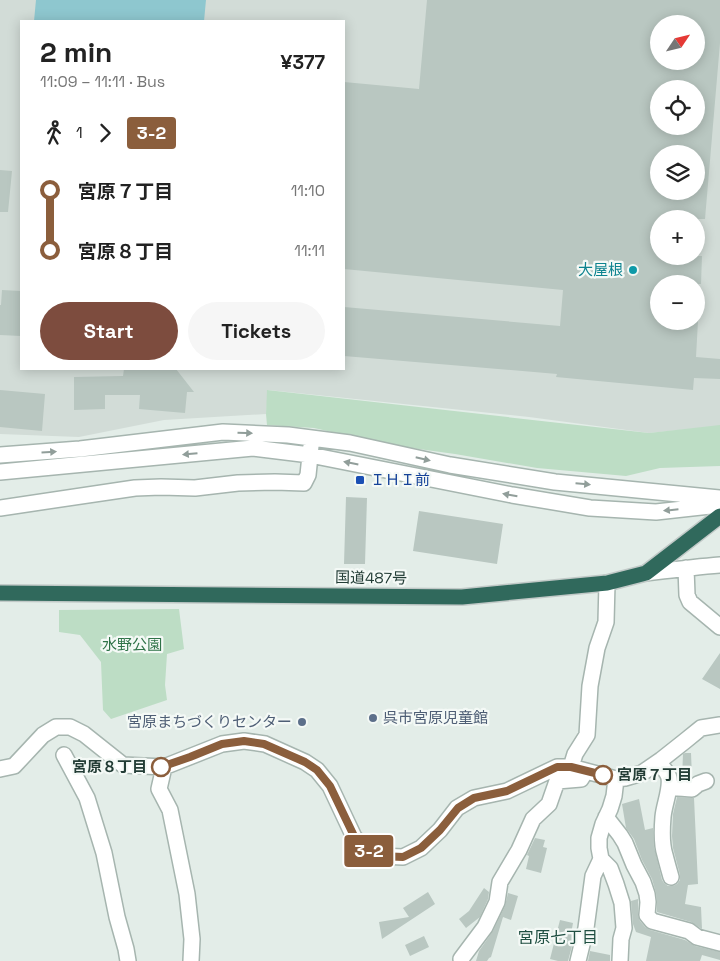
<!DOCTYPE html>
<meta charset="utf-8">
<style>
:root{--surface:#fff;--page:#f6f6f6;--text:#222;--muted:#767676;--accent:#7d4c3e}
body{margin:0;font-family:"Space Grotesk","Noto Sans JP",sans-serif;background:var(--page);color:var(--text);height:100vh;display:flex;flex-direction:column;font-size:19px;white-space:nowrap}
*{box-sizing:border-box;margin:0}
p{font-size:16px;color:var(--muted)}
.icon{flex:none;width:28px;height:28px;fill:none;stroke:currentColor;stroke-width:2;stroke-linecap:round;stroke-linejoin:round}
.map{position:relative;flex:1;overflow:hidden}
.details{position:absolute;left:20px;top:20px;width:325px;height:350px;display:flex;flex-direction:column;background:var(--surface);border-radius:0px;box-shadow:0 2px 12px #0003}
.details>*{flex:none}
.badge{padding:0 10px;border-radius:4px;font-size:18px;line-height:32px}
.needle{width:32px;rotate:55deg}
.tools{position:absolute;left:650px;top:15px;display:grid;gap:10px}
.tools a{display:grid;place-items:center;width:55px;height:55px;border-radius:50%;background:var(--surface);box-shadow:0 2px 12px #0003;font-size:25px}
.map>.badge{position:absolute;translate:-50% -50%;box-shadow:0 0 0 2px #fff}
.legs{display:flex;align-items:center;gap:8px;height:55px;padding:0 20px;font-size:16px}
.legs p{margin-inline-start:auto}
.overview{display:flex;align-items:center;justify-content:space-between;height:85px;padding:0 20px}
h1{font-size:28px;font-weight:700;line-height:38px}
.primary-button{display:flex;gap:10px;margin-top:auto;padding:10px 20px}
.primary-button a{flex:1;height:58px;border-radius:30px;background:var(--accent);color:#fff;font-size:20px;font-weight:700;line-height:58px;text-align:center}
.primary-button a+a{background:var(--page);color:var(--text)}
ul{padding:0 20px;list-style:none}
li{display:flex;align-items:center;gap:18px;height:60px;font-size:19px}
li i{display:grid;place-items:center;width:8px;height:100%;margin:0 6px;background:currentColor}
li i::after{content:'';width:12px;height:12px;margin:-6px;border:4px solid;border-radius:50%;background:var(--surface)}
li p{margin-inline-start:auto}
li:first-child i{background:linear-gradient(#0000 50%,currentColor 0)}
li:last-child i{background:linear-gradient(currentColor 50%,#0000 0)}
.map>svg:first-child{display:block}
.built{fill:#d2dcd7;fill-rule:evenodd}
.green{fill:#bdddc5}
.water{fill:#8ec7cf}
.building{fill:#b9c7c1;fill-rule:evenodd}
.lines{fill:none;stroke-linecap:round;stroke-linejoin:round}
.minor-casing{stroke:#a6b5af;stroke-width:18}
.highway-casing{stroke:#c1c9c7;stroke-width:18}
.minor{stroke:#fff;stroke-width:15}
.highway{stroke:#30695c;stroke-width:15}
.oneway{fill:#919e9a}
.line-1-casing{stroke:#fff;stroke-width:11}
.line-1{stroke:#8b5e3c;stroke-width:8}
.culture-dot{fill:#0f9aa8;stroke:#f4f9f6;stroke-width:2}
.transit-dot{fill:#1a4fb4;stroke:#f4f9f6;stroke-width:2}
.service-dot{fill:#5c6f8a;stroke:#f4f9f6;stroke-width:2}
.stop-1-dot{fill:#fff;stroke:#8b5e3c;stroke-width:2.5}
.labels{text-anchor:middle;stroke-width:4.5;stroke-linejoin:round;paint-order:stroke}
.culture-label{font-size:15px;fill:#0d838f;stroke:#f4f9f6;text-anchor:end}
.transit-label{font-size:15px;fill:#164399;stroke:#f4f9f6;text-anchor:start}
.street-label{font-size:15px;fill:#233d36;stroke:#f4f9f6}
.park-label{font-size:15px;fill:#2f7348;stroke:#f4f9f6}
.service-label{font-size:15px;fill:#4e5e75;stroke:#f4f9f6;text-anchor:start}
.stop-label{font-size:15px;font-weight:bold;fill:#233d36;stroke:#f4f9f6;text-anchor:end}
.neighbourhood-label{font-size:16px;fill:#204f42;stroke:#f4f9f6}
</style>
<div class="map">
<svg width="720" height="961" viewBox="0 0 720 961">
<rect width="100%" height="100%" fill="#e3ede8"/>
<path class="built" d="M0,0H720V426L649,433L529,417L268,390L266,414L164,420L79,437L0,434ZM21,21H344V369H21ZM659,24H696V61H659ZM659,89H696V126H659ZM659,154H696V191H659ZM659,219H696V256H659ZM659,284H696V321H659Z"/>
<path class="green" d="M267,390L649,433L720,425V466L660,468L626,476L537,468L455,454L390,445L314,428L267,425L266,414Z
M179,609L184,649L167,654L165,685L167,700L111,719L103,710L101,662L80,635L59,632V610Z"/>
<path class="water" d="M36,0H206L204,21H34Z"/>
<path class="building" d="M427,0H720V43L705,219H659V256H702L701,284H659V321H698L696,357L720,359V379L694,378L693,390L556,377L557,374L344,356V307L560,326L563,290L344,269V82L419,89ZM659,24H696V61H659ZM659,89H696V126H659ZM659,154H696V191H659Z
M0,170L12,171L8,212H0Z
M2,290L21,291V336L0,335V305H1Z
M124,369H176L194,392H187L185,413L139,409L140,395H105V409L74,410V377L123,376Z
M0,390L45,394L42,431L0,427Z
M346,497L367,498L365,564H344Z
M419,511L503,524L497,564L413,551Z
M720,653V689L702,679Z
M685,753H691L692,777L689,780L682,779L683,754Z
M677,797L694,798L698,884L688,885L685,904L701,907L702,929L691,922L657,912V903L656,893L652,879L642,860L634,839L626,828L622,804L639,799L645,830L653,828L654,847L662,880L664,883L668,886H673L677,884L680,880V875L673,848L672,836L673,814Z
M535,838L545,840L543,847L547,848L541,873L526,869L529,856L527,855Z
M484,888L489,892L488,899L480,917L466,928L459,919L469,911Z
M428,892L435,904L382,939L379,922L409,917L403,908Z
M508,893L518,896L511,920L503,917L491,957L489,958L487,961H476L479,951L493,931L505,906Z
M638,899V915L640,921L645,927L650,930L685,940L695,946L720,952V960L702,955L700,961H646L651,937L636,932L633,924L631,901Z
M560,920L573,923L571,934L575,935L568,961H558L550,959Z
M424,936L429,947L410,956L405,945Z
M590,951L610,955V961H588Z"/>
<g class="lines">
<defs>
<path id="minor" d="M0,455L80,449L223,432L288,435L350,443L450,465L555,482L720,498
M0,472L253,448L310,455L512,495L590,508L656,512L720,505
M0,508L135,488L161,487L195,488L238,483L275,482L304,483L308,475L311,446
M686,568L687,595L690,602L720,627
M646,573C671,570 695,567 720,565
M64,755L87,798L104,853L117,917L126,949L128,961
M658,762C662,767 668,772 669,778C671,789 664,805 663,817C662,829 661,843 665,855C667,863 669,870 671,877
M164,767L159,789L170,810L187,894L192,939L191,961
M571,767L575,754L587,735L590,686L597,648L606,622L607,583
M0,769L14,766L43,735L56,727H70L84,734L123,765L164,767L222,744L244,741L265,744L305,762L317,770L330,786L354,837L367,850L380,856L403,857L421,848L440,830L457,808L474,798L507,791L557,767H571L616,779L625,778L642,773L661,760L685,741L701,728L720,725
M669,788C677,787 684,789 692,789L698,784L706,781
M606,817L620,835L625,843L634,865L643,882L647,894L648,902L647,915L652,921L689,931L697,937L720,943
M601,859L610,868L616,884L622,903L624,928L621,939L620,961
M461,959L485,927L497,902L500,882L519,850L533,819L549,804L557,781L581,779L586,771
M578,961L586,928L593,876L601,859L599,848V838L603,824L610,809L614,796L616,779"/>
<path id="highway" d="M0,593L462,597L607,583L646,573L720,516"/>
</defs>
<use href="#minor" class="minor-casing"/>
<use href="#highway" class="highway-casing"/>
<use href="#minor" class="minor"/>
<use href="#highway" class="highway"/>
</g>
<defs><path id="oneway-solid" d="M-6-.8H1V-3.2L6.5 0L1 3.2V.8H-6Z" transform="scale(1.25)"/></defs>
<g class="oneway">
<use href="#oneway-solid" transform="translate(245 433) rotate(2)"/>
<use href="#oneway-solid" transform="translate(49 452) rotate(-4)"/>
<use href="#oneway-solid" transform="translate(190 454) rotate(175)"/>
<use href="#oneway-solid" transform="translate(423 459) rotate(13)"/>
<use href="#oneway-solid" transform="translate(351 463) rotate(-169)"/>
<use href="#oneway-solid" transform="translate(583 484) rotate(5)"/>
<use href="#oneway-solid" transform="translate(510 495) rotate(-170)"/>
<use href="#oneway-solid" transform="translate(671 510) rotate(174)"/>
</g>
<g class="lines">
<defs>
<path id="line-1" d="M161,767L190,757L222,744L244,741L264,744L305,762L317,770L330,786L354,836L367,850L380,856L403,857L421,848L440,830L458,808L474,798L507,791L557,767H571L603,775"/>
</defs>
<use href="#line-1" class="line-1-casing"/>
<use href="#line-1" class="line-1"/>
</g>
<circle class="culture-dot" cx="633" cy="270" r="5"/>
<rect class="transit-dot" x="355" y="475" width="10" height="10" rx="2.5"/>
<g class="service-dot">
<circle cx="373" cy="718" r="5"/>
<circle cx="302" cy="722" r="5"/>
</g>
<g class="stop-1-dot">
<circle cx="161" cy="767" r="9"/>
<circle cx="603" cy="775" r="9"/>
</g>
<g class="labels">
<g class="culture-label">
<text x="623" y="275">大屋根</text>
</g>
<g class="transit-label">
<text x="370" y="485">ＩＨＩ前</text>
</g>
<g class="street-label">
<text transform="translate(371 578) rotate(1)" y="5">国道487号</text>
</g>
<g class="park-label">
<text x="132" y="650">水野公園</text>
</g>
<g class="service-label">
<text x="383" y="723">呉市宮原児童館</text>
<text x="292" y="727" text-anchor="end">宮原まちづくりセンター</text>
</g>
<g class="stop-label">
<text x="147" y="772">宮原８丁目</text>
<text x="617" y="780" text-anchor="start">宮原７丁目</text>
</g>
<g class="neighbourhood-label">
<text x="558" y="943">宮原七丁目</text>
</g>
</g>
</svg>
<div class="tools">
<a><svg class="needle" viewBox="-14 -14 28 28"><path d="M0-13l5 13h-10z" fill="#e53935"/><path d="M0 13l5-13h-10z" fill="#767676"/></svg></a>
<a><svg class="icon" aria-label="locate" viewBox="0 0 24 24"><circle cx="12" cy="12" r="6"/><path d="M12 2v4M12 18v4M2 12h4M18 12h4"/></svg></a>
<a><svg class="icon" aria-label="layers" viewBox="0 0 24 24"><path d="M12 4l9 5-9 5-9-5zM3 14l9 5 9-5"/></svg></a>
<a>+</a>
<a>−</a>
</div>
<b class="badge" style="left:369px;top:851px;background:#8b5e3c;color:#fff">3-2</b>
<section class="details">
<div class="overview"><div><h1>2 min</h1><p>11:09 – 11:11 · Bus</p></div><b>¥377</b></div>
<div class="legs"><svg class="icon" aria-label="walk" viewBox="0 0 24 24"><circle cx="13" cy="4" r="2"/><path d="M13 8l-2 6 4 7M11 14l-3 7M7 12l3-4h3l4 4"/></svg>1<svg class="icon" aria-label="forward" viewBox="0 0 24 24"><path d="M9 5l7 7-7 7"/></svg><b class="badge" style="background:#8b5e3c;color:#fff">3-2</b></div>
<ul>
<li><i style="color:#8b5e3c"></i><b>宮原７丁目</b><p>11:10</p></li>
<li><i style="color:#8b5e3c"></i><b>宮原８丁目</b><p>11:11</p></li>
</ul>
<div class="primary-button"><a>Start</a><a>Tickets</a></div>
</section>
</div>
